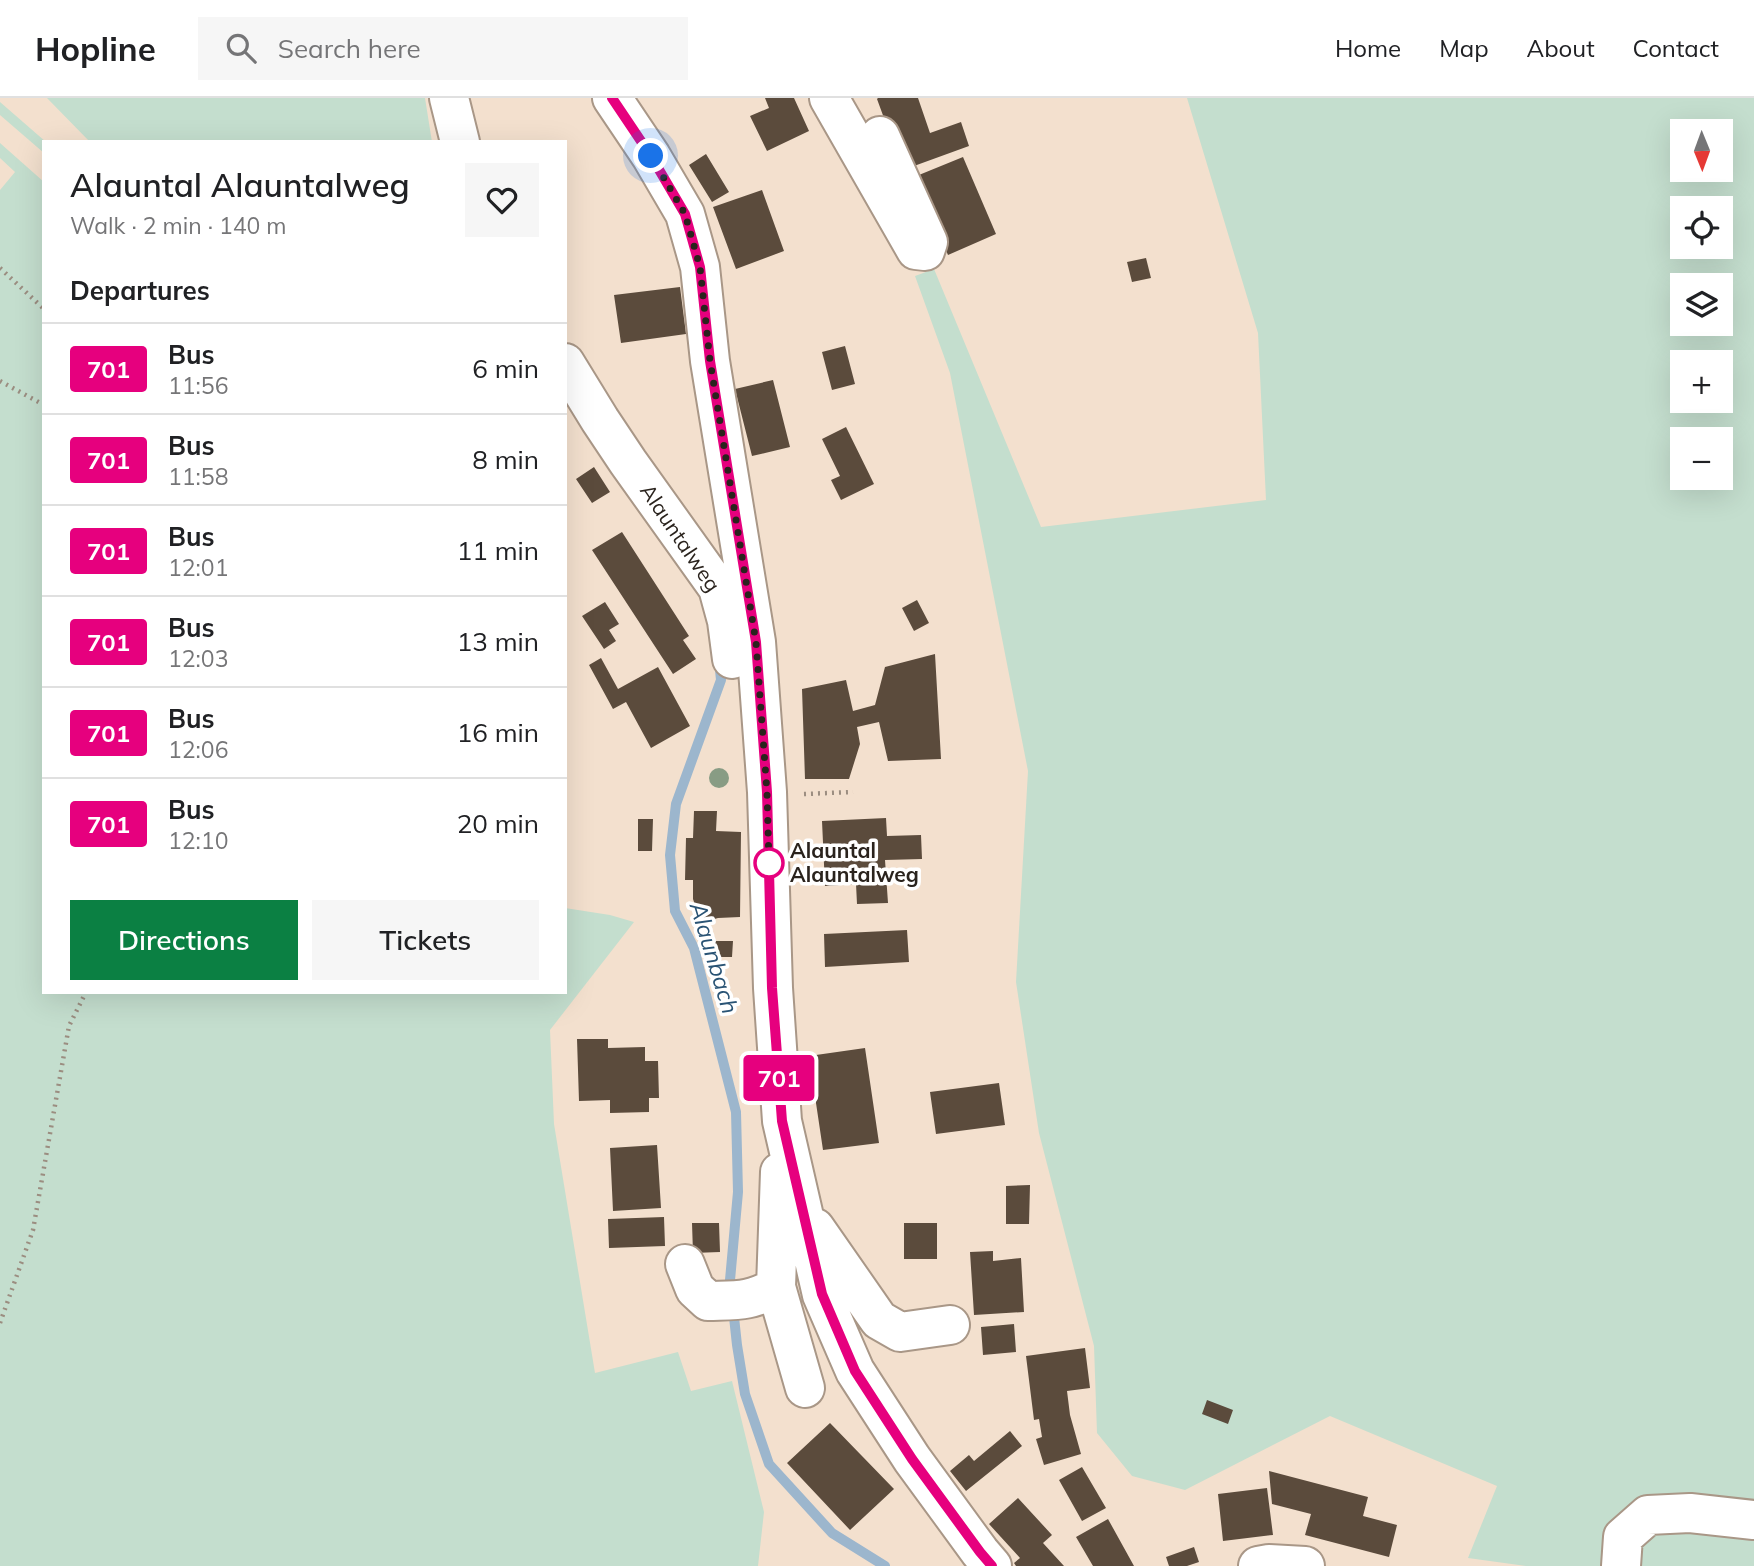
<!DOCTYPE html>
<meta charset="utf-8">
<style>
:root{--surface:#fff;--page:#f6f6f6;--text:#202124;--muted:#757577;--line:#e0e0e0;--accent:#0b8043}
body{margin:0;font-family:Mulish,sans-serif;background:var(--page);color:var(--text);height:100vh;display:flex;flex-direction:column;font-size:26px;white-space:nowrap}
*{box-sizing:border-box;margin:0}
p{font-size:23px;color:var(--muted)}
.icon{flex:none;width:38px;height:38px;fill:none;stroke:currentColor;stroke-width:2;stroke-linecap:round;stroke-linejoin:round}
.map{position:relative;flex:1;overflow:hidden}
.panel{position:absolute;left:42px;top:42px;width:525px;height:854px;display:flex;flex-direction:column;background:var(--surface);border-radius:0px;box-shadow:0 7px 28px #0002}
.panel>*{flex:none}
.badge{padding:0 14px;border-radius:5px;font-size:24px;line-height:46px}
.needle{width:46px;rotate:179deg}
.tools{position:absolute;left:1670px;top:21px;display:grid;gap:14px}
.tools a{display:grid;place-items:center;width:63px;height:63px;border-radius:0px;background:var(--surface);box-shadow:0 7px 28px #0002;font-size:35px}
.you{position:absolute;width:35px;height:35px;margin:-18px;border:5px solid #fff;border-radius:50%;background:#1a73e8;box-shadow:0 0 0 10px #1a73e833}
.map>.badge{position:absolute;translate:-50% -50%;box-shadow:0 0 0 4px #fff}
h2{padding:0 28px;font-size:26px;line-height:63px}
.round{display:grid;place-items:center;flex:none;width:74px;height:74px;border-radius:0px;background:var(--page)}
.head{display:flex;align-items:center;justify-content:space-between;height:119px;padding:0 28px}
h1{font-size:33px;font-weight:600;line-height:52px}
.button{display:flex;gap:14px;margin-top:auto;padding:14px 28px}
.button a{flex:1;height:80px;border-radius:0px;background:var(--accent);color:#fff;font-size:28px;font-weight:600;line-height:80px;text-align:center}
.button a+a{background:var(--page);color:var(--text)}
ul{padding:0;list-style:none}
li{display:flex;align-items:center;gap:21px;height:91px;padding:0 28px;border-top:2px solid var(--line)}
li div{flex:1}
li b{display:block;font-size:26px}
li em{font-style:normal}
li .badge{min-width:77px;font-weight:700;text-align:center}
header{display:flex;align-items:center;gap:42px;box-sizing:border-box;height:98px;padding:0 35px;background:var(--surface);border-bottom:2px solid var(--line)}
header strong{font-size:33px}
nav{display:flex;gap:38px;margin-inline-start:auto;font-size:24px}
.search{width:490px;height:63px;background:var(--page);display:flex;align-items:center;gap:18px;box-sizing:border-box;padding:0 24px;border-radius:0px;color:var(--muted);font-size:26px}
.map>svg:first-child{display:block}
.green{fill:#c4dece;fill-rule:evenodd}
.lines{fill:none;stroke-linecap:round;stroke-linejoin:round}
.stream{stroke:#9cb6cd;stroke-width:10}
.building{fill:#5b4b3c}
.minor-casing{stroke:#a99787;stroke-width:42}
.path{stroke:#9b8d80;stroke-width:4.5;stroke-dasharray:2 5;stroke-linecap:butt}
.minor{stroke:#fff;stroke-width:38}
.tree{fill:#889c84}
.line-casing{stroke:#fff;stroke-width:16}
.line{stroke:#e6007e;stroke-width:10}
.walk{stroke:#2a231d;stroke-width:7;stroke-dasharray:0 12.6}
.stop-dot{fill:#fff;stroke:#e6007e;stroke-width:3.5}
.labels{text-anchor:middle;stroke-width:7;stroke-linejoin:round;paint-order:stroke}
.street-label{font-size:21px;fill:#2a231d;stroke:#fff}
.stop-label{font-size:21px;font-weight:bold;fill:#2a231d;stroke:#fff;text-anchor:start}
.water-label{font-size:23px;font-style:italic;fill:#295374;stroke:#fff}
</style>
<header>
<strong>Hopline</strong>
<div class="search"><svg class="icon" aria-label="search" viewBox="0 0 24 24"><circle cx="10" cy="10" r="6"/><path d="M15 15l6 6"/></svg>Search here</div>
<nav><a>Home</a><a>Map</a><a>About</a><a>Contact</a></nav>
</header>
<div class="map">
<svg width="1754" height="1468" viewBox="0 0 1754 1468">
<rect width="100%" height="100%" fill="#f3e0ce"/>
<path class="green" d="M47,0H425L432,44H90Z
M1187,0H1754V1468H1526L1468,1460L1497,1388L1330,1318L1185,1392L1132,1378L1097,1335L1094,1248L1039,1035L1016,884L1028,673L950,275L915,178L934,171L1041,429L1266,402L1258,235ZM1682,33H1720V72H1682ZM1682,110H1720V149H1682ZM1682,187H1720V226H1682ZM1682,264H1720V303H1682ZM1682,341H1720V380H1682Z
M0,4L46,44H44V55L0,17Z
M0,45L44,84V894H565V810L610,817L634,824L550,932L554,1026L595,1275L678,1254L691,1293L732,1283L764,1414L758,1468H0V92L15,74L0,60Z"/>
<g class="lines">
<path class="stream" d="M719,562L721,582L676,706L670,757L675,813L694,850L736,1014L738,1094L730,1182L737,1247L745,1296L769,1366L832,1435L885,1468"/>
</g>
<path class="building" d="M765,0H794L809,33L767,53L750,18L769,10Z
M878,0H918L930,35L961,24L969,48L903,72L877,1Z
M706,56L729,94L712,104L689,67Z
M963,59L996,136L948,157L914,79Z
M762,92L784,153L736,171L713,109Z
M1146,160L1151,180L1132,184L1127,164Z
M680,189L686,236L621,245L614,197Z
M845,248L855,286L832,292L822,254Z
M773,282L790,349L752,358L735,291Z
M846,329L874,386L841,402L831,382L840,378L822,341Z
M594,369L610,394L592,405L576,381Z
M622,434L689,538L683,542L696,561L673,576L592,452Z
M917,502L929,525L914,533L902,510Z
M605,504L619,526L609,532L616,543L604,551L582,518Z
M935,556L941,661L888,663L879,624L857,629L860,646L849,681H805L802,591L846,582L853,613L875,607L885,569Z
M601,560L618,591L658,569L690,628L651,650L626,604L613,611L589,567Z
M694,713H717L716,733L741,734L740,819L718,820L701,825L693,801V782H685L686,740H693Z
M886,720L887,738L921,737L922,761L885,762L888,805L857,806L856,786L825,788L822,723Z
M638,721H653L652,753H638Z
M907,832L909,864L825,869L824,836Z
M715,843H733L732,859H715Z
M577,941H608V950L645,949V963H658L659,1000H649V1014L610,1015V1002L579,1003Z
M865,950L879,1045L823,1052L809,958Z
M999,985L1005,1027L936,1036L930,994Z
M657,1047L661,1110L613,1113L610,1050Z
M1030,1087L1029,1126H1006V1088Z
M664,1119L665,1148L609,1150L608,1121Z
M692,1125H719L720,1154L693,1155Z
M904,1125H937V1161H904Z
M993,1153V1163L1021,1160L1024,1214L974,1217L970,1154Z
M1014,1226L1016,1254L983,1257L981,1229Z
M1085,1250L1090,1290L1067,1293L1070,1317L1081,1356L1044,1367L1036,1341L1042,1339L1039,1321L1034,1322L1026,1258Z
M1207,1302L1233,1312L1228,1326L1202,1316Z
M830,1325L894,1391L850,1432L787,1365Z
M1010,1333L1022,1348L966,1393L950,1373L969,1357L974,1363Z
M1082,1369L1106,1410L1082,1423L1059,1382Z
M1269,1373L1368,1399L1363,1418L1397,1427L1389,1459L1305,1437L1311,1416L1272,1406Z
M1267,1390L1273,1437L1223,1443L1218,1396Z
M1018,1400L1052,1437L1043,1445L1064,1468H1016L1014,1465L1020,1460L989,1426Z
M1108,1421L1134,1468H1093L1076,1439Z
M1194,1449L1199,1464L1187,1468H1169L1166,1459Z"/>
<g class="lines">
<defs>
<path id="minor" d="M449,0L460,44
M612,0L651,58L685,116L700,169L710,263L756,544L767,694L773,890L782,1023L822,1197L855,1273L912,1361L980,1454L992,1468
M829,0L916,152L925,153L928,144L880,38
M565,265L600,322L628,364L718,490L727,523L732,561
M780,1074L776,1189L805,1290
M815,1130L879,1222L900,1234L950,1227
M685,1166L695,1191L708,1203C737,1202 750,1204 776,1189
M1258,1468L1269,1466L1305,1468
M1621,1468L1623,1439L1648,1417L1690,1415L1754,1422"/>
</defs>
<use href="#minor" class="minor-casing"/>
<path class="path" d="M0,170L44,211
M0,283L44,307
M804,696L853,694
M0,1225L33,1132L69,928L86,894"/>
<use href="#minor" class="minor"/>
</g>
<circle class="tree" cx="719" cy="680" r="10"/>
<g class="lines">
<defs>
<path id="line" d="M612,0L651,58L685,116L700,169L710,263L756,544L767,694L772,890L782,1023L822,1196L855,1273L912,1361L980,1454L992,1468"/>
</defs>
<use href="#line" class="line-casing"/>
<use href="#line" class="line"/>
<path class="walk" d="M651,58L685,116L700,169L710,263L756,544L767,694L769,765"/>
</g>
<circle class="stop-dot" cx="769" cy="765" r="14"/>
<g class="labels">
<g class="street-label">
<text transform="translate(680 440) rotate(56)" y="7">Alauntalweg</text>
</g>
<g class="stop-label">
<text x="790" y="760">Alauntal<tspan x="790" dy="24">Alauntalweg</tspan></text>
</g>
<g class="water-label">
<text transform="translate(714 860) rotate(73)" y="8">Alaunbach</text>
</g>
</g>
</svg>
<div class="tools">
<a><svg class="needle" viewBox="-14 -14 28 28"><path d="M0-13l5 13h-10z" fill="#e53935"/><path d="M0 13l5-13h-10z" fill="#757577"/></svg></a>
<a><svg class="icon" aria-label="locate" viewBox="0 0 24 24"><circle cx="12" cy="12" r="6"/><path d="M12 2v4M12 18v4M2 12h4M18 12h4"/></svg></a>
<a><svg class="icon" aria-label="layers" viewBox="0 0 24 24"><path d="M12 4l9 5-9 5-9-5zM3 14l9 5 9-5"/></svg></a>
<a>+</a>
<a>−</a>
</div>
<div class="you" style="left:651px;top:58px"></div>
<b class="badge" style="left:779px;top:980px;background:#e6007e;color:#fff">701</b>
<section class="panel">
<div class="head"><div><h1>Alauntal Alauntalweg</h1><p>Walk · 2 min · 140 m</p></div><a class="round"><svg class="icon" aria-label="heart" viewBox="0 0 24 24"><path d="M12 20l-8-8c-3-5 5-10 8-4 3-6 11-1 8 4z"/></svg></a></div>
<h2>Departures</h2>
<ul>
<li><span class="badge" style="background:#e6007e;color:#fff">701</span><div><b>Bus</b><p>11:56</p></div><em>6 min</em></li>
<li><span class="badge" style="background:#e6007e;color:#fff">701</span><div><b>Bus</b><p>11:58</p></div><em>8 min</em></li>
<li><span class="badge" style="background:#e6007e;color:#fff">701</span><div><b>Bus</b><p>12:01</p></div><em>11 min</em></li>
<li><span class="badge" style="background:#e6007e;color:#fff">701</span><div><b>Bus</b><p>12:03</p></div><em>13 min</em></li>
<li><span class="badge" style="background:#e6007e;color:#fff">701</span><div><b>Bus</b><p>12:06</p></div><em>16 min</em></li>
<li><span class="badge" style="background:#e6007e;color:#fff">701</span><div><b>Bus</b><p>12:10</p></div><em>20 min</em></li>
</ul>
<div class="button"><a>Directions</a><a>Tickets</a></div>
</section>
</div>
